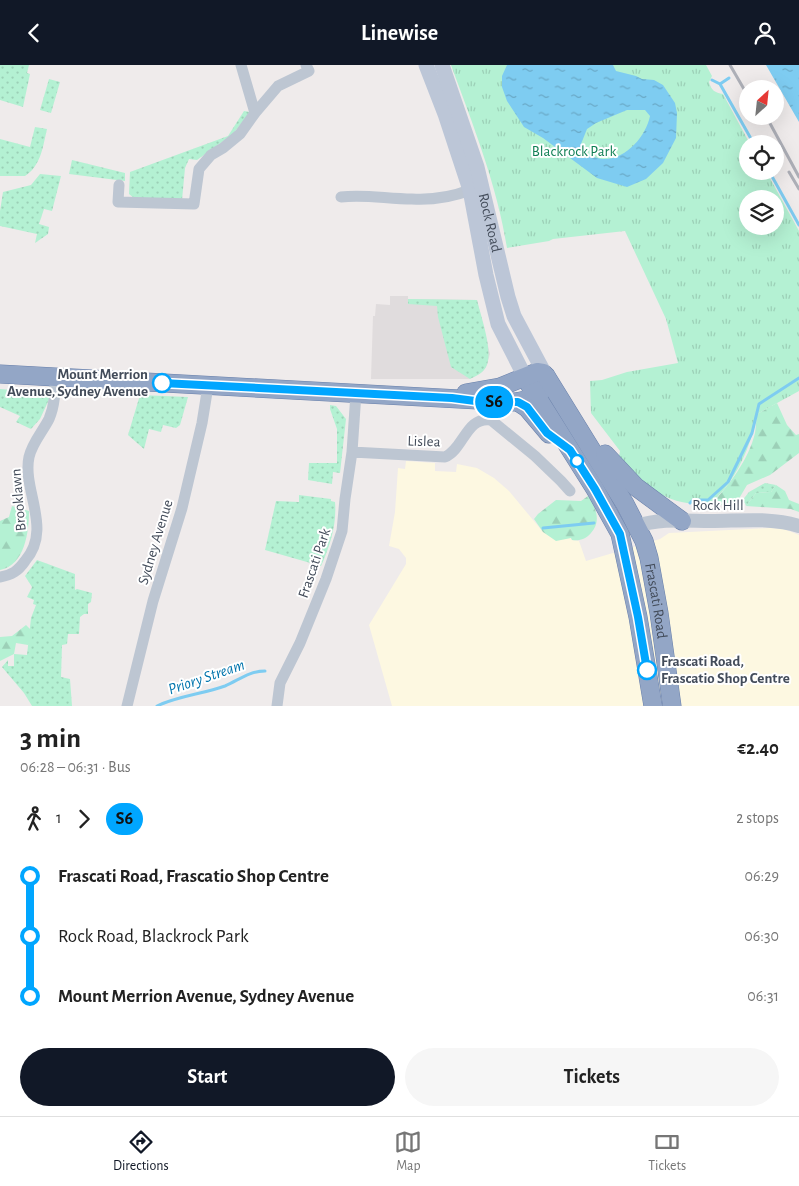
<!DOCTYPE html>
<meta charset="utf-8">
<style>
:root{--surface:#fff;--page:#f6f6f6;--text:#222;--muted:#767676;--line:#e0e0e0;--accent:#111827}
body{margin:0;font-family:"Alegreya Sans",sans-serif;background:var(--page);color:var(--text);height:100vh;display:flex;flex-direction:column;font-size:19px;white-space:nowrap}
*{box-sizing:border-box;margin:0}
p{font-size:16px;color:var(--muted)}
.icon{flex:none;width:28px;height:28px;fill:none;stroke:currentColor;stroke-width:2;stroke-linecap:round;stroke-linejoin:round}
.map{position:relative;height:641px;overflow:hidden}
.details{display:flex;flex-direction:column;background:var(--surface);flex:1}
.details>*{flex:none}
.badge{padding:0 10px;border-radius:16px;font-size:18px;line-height:32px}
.needle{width:32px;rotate:27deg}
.tools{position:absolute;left:739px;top:15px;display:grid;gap:10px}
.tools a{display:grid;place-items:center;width:45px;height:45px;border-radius:50%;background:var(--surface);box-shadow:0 5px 20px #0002;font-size:25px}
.map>.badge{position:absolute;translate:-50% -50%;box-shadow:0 0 0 2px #fff}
.legs{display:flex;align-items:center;gap:8px;height:55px;padding:0 20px;font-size:16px}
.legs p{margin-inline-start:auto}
.overview{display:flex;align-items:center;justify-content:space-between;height:85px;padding:0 20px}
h1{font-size:28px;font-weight:700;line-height:38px}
.button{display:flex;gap:10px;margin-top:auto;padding:10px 20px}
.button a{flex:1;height:58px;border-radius:30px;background:var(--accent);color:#fff;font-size:20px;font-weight:700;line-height:58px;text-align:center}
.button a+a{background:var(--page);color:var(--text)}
ul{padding:0 20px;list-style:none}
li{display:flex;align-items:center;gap:18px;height:60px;font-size:19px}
li i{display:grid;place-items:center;width:8px;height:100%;margin:0 6px;background:currentColor}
li i::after{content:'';width:12px;height:12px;margin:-6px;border:4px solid;border-radius:50%;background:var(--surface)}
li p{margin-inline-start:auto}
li:first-child i{background:linear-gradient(#0000 50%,currentColor 0)}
li:last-child i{background:linear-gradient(currentColor 50%,#0000 0)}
header{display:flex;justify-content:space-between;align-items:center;height:65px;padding:0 20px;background:var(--accent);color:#fff;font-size:22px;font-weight:700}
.tabs{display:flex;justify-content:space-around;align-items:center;height:70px;border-top:1px solid var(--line);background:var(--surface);font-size:14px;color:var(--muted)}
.tabs a{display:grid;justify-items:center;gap:2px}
.tabs .on{color:var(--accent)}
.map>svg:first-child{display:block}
.commercial{fill:#fdf8e1}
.education{fill:#e0dcdd}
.grass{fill:url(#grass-dots)}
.forest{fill:url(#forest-firs)}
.park{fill:url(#park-tufts);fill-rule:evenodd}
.water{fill:url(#water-ripples);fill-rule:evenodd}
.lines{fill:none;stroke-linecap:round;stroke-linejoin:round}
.stream{stroke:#7eccf1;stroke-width:3}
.trunk-casing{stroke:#6a81ab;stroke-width:19}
.minor{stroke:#bdc6d2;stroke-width:11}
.tertiary{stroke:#bdc6d2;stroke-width:14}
.secondary{stroke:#bcc6d7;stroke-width:15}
.trunk{stroke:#93a6c6;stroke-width:18}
.rail{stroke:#adafb7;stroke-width:3}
.line-1-casing{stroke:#fff;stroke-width:11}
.line-1{stroke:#00a6ff;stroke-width:8}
.stop-1-dot{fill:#fff;stroke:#00a6ff;stroke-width:2.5}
.labels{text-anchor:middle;stroke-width:4;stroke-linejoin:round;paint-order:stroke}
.park-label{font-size:15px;fill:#107f54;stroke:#fff}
.street-label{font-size:15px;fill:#434c5a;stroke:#fff}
.stop-label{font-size:15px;font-weight:bold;fill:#434c5a;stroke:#fff;text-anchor:end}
.water-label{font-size:16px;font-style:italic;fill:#0275ad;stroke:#fff}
</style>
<header><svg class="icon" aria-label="back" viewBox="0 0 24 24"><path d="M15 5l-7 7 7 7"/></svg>Linewise<svg class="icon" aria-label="person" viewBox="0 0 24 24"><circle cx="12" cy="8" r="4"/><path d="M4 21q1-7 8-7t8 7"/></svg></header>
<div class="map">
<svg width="799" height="641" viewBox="0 0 799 641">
<defs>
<pattern id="grass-dots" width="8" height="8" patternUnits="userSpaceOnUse" patternTransform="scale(1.25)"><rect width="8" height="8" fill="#b4f1d3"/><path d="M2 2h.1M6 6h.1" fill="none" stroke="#9cd0b7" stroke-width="1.8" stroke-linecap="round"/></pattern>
<pattern id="forest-firs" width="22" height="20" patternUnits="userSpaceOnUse" patternTransform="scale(1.25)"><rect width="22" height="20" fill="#b4f1d3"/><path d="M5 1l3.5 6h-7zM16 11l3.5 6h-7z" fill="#9cd0b7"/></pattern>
<pattern id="park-tufts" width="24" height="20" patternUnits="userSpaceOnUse" patternTransform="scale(1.25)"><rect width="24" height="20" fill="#b4f1d3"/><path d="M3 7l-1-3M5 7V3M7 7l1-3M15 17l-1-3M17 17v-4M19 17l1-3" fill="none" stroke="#9cd0b7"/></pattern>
<pattern id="water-ripples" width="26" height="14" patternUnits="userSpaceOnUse" patternTransform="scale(1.25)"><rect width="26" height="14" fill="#7eccf1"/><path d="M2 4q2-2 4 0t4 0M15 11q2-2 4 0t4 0" fill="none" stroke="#69a8c6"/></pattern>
</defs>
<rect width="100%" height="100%" fill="#efebeb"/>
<path class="commercial" d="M406,396L435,398V406L456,407L457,399L477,403L494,413L509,426L543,467L571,473L572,475L579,476L586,496L660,474L669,468L770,463L784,464L799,470V641H392L369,560L406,499V493L399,484L389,481L395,447L398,403L405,404Z"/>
<path class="education" d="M390,231H408V234L477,235L490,289L486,302L483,306L470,314H371L373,251H375L376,239L390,240Z"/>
<path class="grass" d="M0,0H29L27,8L30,9L23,42L0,35Z
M49,14L60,17L51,48L40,45Z
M244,46L250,47L233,69L197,95L189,94L185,103L182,135L134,133L129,129L130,107L228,71Z
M35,62L47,64C43,81 41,101 25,111H0V74L30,82Z
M72,95L125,108V116L69,109Z
M40,109L61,111L52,146L44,144L39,159L49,162L48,169L35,178L37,169L0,161V146L3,127L31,120Z
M408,234L477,235C481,252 494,287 486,302C483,308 476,311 470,314L451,302L438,252L437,241L408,239Z
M0,324L52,328L40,354L31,364L16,357L20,351L0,342Z
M140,330L188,332L180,360L176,363L163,360L161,367L149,364L144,384L128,370Z
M330,340L336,341L346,354L340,408L333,407L332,419L308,415L309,398H337V364L330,344Z
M765,418L776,420L771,427L756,428L746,441L745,438H742L741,437L749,427Z
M299,430L331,434V436L335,437C337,459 330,481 321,501L265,485L276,436L299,437Z
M37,495L75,509V525L77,524L92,528L91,537L88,539V549H84L80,552L79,569H68L67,579L62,580L61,612L70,614L72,641H32L24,628L2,602L8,595V601H14V589L27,590L31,553L36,540L33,539L34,535L27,532L32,522L25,511Z"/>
<path class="forest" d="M777,338L787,360L796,370L799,369V388L770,410L747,420L737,437H732L730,440L712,439C729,420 749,394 755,368C756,362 756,355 757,349Z
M776,420L785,426L789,435L799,439V447L791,444L746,441L756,428L771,427Z
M588,431C597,444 601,457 591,468C586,474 580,476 572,475L571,473L556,476L543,467L534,454L538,449L556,435L581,436Z
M12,441L29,446C29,467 25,500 0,505V456L9,452Z
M26,560L34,568L28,580L16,578L14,589L0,596V572L12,571Z"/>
<path class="park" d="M451,0H706L712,11L709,17C711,25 715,28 723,29L750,79H748V106H766L799,166V326L757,349C753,373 743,398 729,418C724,425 717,432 711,439C703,439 694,439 687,438C658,434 636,413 619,391L620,386L591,348L590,316L602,315L627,307L678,298L666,254L625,166L553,174L549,176L507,183C497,120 473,60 451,0ZM748,134H775V161H748Z"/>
<path class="water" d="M507,0H613L616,6L636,11L642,14L654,15L663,20L675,38L677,48L676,73L663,98L646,114L627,122L597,113L543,73L524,62L507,36L502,22V11ZM627,45H645L650,51C646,71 626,95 603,94C598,94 593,91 588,90L581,79L587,64L596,58Z
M766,0H799V57Z"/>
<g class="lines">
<path class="stream" d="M729,13L720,19L754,79
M712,15L720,19
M769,106L799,160
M690,438L693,435H708L728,417L752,368L759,339L799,313
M543,463L594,458
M157,641C178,631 203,629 225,621C239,615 249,606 265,606"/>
<defs>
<g id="trunk">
<path d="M0,309L513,337C525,337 542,328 548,318L546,311"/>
<path d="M529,319L595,424L620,469L638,552L653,641"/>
<path id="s2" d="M466,328L500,322L537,307L543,308L546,311L625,439L644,476L649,493L659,548L672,641"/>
<path d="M518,337L527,343L549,369"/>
<path d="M605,389L636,422L682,456"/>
</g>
</defs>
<use href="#trunk" class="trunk-casing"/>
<path class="minor" d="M241,0L255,48L278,21L309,6L306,0
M119,120L118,137L194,139L199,104L211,90L223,83L240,69L255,48
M341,132C364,129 388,134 412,134C431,135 452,132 470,125
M352,387L445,392C464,384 466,351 491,355L535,391L561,416L570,426
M0,512C12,510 18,506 25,496C53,464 22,425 29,392C32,378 43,366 49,354C55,340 55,327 55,312
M127,641L153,536L182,443L202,358L208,321
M277,641L280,618L300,578L326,514L342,466L345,434L352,387L356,328"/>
<path class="tertiary" d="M637,461C660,453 687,456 711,456C739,456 771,452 799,461"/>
<g class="secondary">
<path d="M426,0L445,49L470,125L486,210L498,259L525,312"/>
<path id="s1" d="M442,0L477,102L508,232L514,251L546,311"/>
</g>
<use href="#trunk" class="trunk"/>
<path class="rail" d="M730,0L748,31
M766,51L799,112
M789,107L799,124"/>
</g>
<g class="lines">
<defs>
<path id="line-1" d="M162,318L452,333L483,337H518L527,342L547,368L570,385L595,424L620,469L638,552L647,605"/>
</defs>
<use href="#line-1" class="line-1-casing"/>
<use href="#line-1" class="line-1"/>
</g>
<g class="stop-1-dot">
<circle cx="162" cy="318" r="9"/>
<circle cx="577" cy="396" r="6"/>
<circle cx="647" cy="605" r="9"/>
</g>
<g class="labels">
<g class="park-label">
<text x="574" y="91">Blackrock Park</text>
</g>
<g class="street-label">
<text dy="5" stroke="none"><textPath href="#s1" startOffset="165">Rock Road</textPath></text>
<text transform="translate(424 376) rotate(2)" y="5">Lislea</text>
<text transform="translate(18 435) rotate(-95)" y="5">Brooklawn</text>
<text x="718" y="445">Rock Hill</text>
<text transform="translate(155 477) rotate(-73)" y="5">Sydney Avenue</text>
<text transform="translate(314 498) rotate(-71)" y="5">Frascati Park</text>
<text dy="5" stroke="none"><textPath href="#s2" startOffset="338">Frascati Road</textPath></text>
</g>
<g class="stop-label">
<text x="148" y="314">Mount Merrion<tspan x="148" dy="17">Avenue, Sydney Avenue</tspan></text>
<text x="661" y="601" text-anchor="start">Frascati Road,<tspan x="661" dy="17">Frascatio Shop Centre</tspan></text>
</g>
<g class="water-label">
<text transform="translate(206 611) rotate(-19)" y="6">Priory Stream</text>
</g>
</g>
</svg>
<div class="tools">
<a><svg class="needle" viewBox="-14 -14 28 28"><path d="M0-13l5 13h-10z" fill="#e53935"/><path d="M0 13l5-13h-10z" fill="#767676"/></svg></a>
<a><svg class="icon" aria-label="locate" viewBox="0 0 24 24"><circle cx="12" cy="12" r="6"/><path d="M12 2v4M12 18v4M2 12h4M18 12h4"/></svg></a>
<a><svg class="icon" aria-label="layers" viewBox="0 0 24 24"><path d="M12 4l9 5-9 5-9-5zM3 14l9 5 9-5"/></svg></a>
</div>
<b class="badge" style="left:494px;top:337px;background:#00a6ff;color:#111">S6</b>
</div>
<section class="details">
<div class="overview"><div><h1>3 min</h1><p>06:28 – 06:31 · Bus</p></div><b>€2.40</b></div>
<div class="legs"><svg class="icon" aria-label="walk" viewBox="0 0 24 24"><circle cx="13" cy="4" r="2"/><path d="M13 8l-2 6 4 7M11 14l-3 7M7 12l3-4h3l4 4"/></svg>1<svg class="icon" aria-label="forward" viewBox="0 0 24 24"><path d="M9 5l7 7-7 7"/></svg><b class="badge" style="background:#00a6ff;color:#111">S6</b><p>2 stops</p></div>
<ul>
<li><i style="color:#00a6ff"></i><b>Frascati Road, Frascatio Shop Centre</b><p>06:29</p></li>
<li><i style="color:#00a6ff"></i><span>Rock Road, Blackrock Park</span><p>06:30</p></li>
<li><i style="color:#00a6ff"></i><b>Mount Merrion Avenue, Sydney Avenue</b><p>06:31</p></li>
</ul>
<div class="button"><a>Start</a><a>Tickets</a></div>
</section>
<nav class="tabs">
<a class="on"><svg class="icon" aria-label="directions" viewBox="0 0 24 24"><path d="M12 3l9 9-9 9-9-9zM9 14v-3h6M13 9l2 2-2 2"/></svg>Directions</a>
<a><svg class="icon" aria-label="map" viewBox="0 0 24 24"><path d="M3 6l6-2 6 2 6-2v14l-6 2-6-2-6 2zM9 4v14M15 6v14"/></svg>Map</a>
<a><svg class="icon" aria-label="tickets" viewBox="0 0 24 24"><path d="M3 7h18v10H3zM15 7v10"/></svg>Tickets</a>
</nav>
